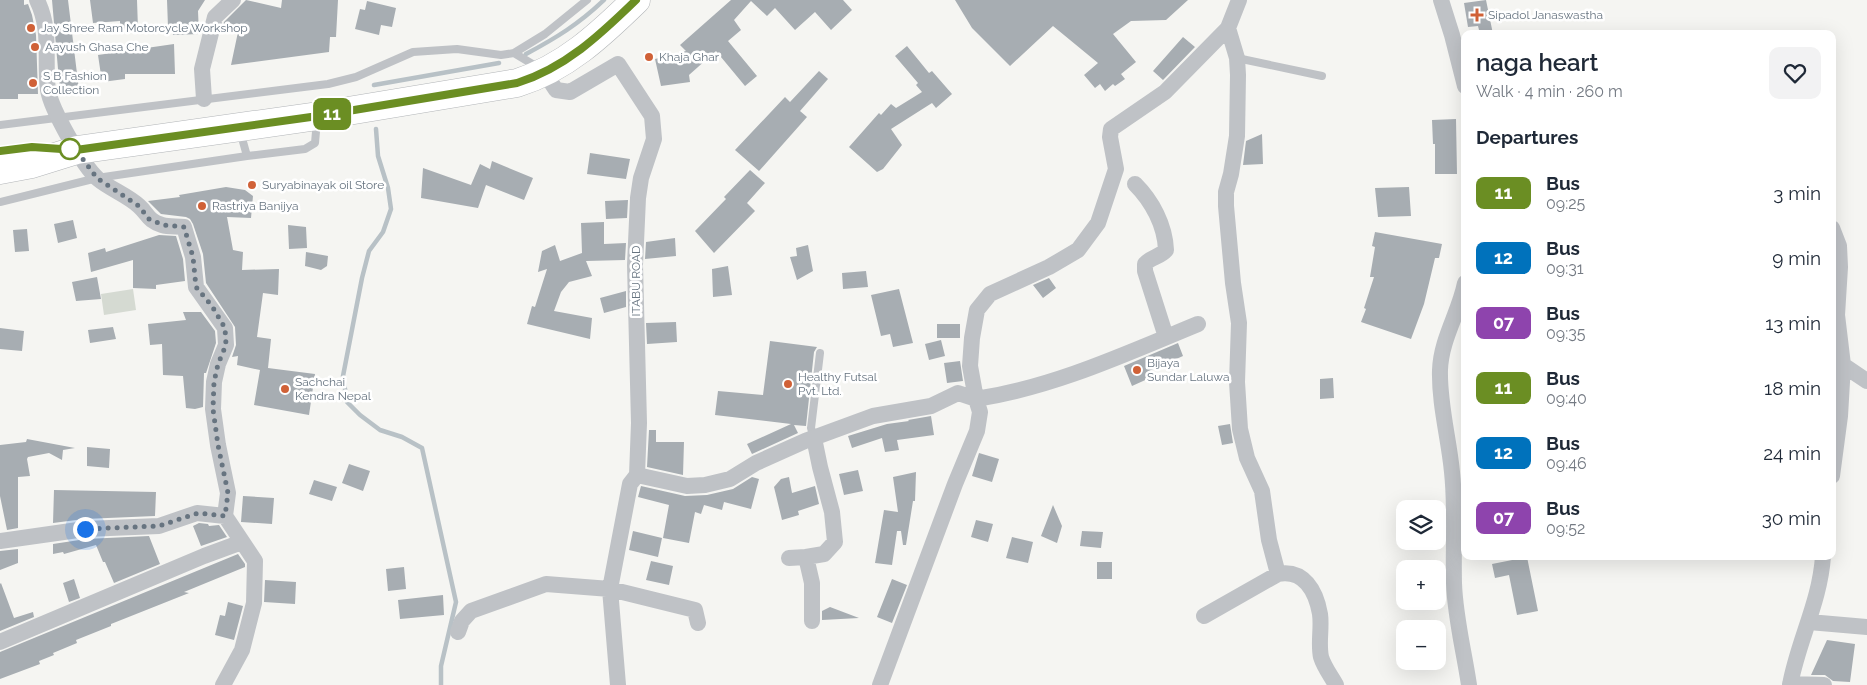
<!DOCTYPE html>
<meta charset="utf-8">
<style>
:root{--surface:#fff;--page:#f2f2f3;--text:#1f2937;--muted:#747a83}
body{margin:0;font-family:Raleway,sans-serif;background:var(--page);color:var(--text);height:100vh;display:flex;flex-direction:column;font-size:19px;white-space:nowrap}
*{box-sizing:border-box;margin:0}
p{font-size:16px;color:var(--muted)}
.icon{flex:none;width:28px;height:28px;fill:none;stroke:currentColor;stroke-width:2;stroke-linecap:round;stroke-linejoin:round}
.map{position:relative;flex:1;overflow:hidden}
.drawer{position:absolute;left:1461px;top:30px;width:375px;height:530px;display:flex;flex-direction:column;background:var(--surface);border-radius:10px;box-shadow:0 5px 20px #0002}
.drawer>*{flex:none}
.badge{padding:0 10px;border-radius:8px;font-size:18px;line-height:32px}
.fabs{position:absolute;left:1396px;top:500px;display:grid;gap:10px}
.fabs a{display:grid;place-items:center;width:50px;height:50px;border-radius:10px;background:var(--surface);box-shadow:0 5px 20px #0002;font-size:25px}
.you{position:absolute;width:25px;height:25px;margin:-12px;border:4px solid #fff;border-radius:50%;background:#1a73e8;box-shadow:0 0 0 8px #1a73e833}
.map>.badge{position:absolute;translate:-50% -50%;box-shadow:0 0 0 2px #fff}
h2{padding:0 15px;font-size:19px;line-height:45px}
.round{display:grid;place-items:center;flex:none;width:52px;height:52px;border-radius:10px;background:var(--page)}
.headline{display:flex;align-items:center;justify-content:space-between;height:85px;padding:0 15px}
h1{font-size:24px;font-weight:600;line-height:38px}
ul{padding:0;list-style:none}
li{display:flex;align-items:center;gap:15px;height:65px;padding:0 15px}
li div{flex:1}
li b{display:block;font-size:19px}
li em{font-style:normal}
li .badge{min-width:55px;font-weight:700;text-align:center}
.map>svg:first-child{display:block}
.green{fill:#d5dad2}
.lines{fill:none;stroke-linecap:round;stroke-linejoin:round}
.stream{stroke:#b8c1c6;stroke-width:4.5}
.building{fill:#a7adb2}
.highway-casing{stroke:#b2b5b8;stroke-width:29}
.lane{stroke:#bfc2c6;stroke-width:8}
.street{stroke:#bfc2c6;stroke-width:16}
.highway{stroke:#fff;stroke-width:28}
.line-casing{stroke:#fff;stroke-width:11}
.line{stroke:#6b8e23;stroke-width:8}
.walk{stroke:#677480;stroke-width:5;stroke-dasharray:0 9}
.poi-dot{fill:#d06137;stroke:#fff;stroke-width:2}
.stop-dot{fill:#fff;stroke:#6b8e23;stroke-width:2.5}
.labels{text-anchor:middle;stroke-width:5;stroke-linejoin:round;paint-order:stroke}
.poi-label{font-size:12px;fill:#677480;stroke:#fff;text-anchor:start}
.street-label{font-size:12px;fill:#677480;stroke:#fff}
</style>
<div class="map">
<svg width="1867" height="685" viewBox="0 0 1867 685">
<rect width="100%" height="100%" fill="#f5f5f2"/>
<path class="green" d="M133,289L136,310L104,315L101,294Z"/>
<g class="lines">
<path class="stream" d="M526,54C556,38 579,24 604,0
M374,85L499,63
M376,129L378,156L388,188L391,209L383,232L369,251L362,278L343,376L347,402L360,415L380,430L402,437L422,448L456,602L441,666V685"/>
</g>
<path class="building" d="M0,0H24V5L28,4L32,15L36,35L38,94H18V99H0Z
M52,0H68L79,90L60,92Z
M90,0H137L138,29L120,30V21L93,23Z
M167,0H205L198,11L199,34L173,35L172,27H168Z
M246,0L281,8L282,0H338L336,37H330L329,52L231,65L238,32L222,30L224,22Z
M731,0H843L852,10L831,30L815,12L795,30L775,8L767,16L751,1L734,20L741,30L728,41L757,76L745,86L716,51L689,75L690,82L661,86L655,59L686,51L680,45Z
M955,0H1188L1166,20L1131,21L1113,34L1136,62L1121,74L1125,79L1115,86L1113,84L1105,91L1100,84L1095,88L1084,75L1098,63L1053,26L1010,66L972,28Z
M1486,0L1493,34H1480L1478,26L1468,27L1464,3Z
M367,1L396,8L392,27L381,25L379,35L355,29L360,9L365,10Z
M1183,37L1195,47L1163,80L1153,71Z
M174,44L175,74H125V79L102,82L98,55Z
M907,46L929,73L932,71L952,94L936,108L932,103L891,129L902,145L883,169L877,172L849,147L879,113L881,115L891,104L896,108L922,92L916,85L918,83L895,56Z
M819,71L828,79L800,111L807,117L759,171L735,150L785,97L790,102Z
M1456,119L1457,174H1435V144H1433L1432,120Z
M1262,134L1263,164L1243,165L1246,141Z
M590,153L630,159L626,179L587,174Z
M492,161L533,178L524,200L486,185L478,208L421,198L423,168L471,185L480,164L490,169Z
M750,170L765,183L747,203L755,211L714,253L695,231L726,199L724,197Z
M226,187L245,190L253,196L251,218L227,217L233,250L243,252L242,270L279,269L278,295L263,293L257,337L271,339L268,368L315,374L309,415L254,405L260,370L237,365L238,356L232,357L236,345L235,327L206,283L203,254L193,224L190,219L186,217L161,214L148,201L180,197L179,195Z
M1409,187L1411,216L1378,217L1375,188Z
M628,200L627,218L606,219L605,201Z
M73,220L77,238L58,243L54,224Z
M604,222V244L626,243L625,260L586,261L592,276L569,282L561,292L554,311L592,318L590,339L527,324L532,306L535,307L547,269L538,272L542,251L555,245L560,261L582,253L581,223Z
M288,225L306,227L307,248L289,249Z
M27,229L29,251L15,252L13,230Z
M1375,232L1442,244L1439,258H1435L1424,304L1411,339L1361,322L1366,309L1364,308L1374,277H1370L1375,247L1372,246Z
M159,235L176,236L183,259L185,281L156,285V289L133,288V260L91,272L88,253L105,248L106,252Z
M675,238L676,256L645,259L646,242Z
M808,245L813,271L797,280L790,257L797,256L796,248Z
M306,252L328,256L327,266L321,270L305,266Z
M728,266L732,295L713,297L712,269Z
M866,271L868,287L843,289L842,273Z
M97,277L101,299L76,301L72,282Z
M1049,278L1056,288L1043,298L1033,285Z
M899,289L913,343L893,347L890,334L881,336L871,295Z
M626,291V307L604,313L600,298Z
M183,312H201L215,331L216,343L206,373H204L203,407L195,409L186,408L183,376L163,375L162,344L150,345L148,324L186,320Z
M676,322L677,342L647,344L646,323Z
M937,324H960V338H937Z
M113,327L116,339L90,343L88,330Z
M0,328L24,331L22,351L0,349Z
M941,340L945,356L929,360L925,344Z
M770,341L817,347L814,352L806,426L794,425L798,433L752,454L747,444L791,424L715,415L718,391L763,395Z
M1178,343L1183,356L1149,371L1152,377L1132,386L1124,366Z
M960,361L963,381L947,383L944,363Z
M1333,378L1334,398L1320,399V379Z
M931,416L934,435L897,440L899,450L885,452L882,438L852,448L848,436L887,424L909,421L908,420Z
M1230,424L1233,443L1222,445L1218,426Z
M649,430H656V442H684L683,475L647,467Z
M27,439L75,448L63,450L62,460L49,453L28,457L27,459L30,476L18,477V528L7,530L0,496V445L26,442Z
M87,447L110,449L109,468L87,466Z
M979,453L999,459L992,482L972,476Z
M349,464L370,471L363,491L342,483Z
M858,470L863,491L844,495L839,474Z
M916,472L915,501H913L906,545H903L901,531H897L892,565L875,563L884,510L898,512L893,477Z
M752,477L759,479L751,509L724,502L722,510L704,505L701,514L695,512L689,543L663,538L669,505L638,497L641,486L685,496L707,495L733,489Z
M789,477L792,493L815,486L819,504L798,511L799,515L782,520L774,487L781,479Z
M314,480L337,487L332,501L309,494Z
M54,490L156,492L155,516L84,519L53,523Z
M243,496L274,498L272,524L241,522Z
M1053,505L1062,526L1057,543L1041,536Z
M976,520L993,524L988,542L971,537Z
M199,523L208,524L209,526L219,525L227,537L201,546L193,526Z
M633,531L662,538L658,557L629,550Z
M1082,531L1103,532L1101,548L1080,546Z
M149,536L160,564L114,583L105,562H103L96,545L64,554L63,552L53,554V544L86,539Z
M1012,537L1033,542L1028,563L1006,558Z
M18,549V563L0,570V551Z
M238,554L245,564V567L184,592L189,593L111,624V626L76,640L77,643L53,653L54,655L39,661L40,664L0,679V652Z
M1527,557L1538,611L1517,615L1509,575L1495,578L1492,564Z
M651,561L673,566L669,585L646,580Z
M1097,562H1112V579H1097Z
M404,567L406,589L388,591L386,569Z
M74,579L80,598L69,602L63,583Z
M892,579L907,585L892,623L877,617Z
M265,580L296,582L295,604L264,602Z
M1,583L14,618L33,612L34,617L0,631V584Z
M443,595L444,615L400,619L398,600Z
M228,602L243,606L234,640L215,635L220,615L225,616Z
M830,607L859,618L822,620V611Z
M1827,640L1855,644L1850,682L1833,681L1825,675H1811Z"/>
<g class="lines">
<defs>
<path id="highway" d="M0,170L32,164L77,150L318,116L517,83C565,68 600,35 636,0"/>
</defs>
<use href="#highway" class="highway-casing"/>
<path class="lane" d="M514,53L545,34L587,0
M1237,58L1322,76
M0,125L328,84L356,77L413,52L457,49L501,55L514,53L539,68
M240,131L247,156
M0,202L97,178L247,156L305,149L315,143L317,120
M814,438L811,428L820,353"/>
<path class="street" d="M37,0C52,31 44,58 48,90C51,109 83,166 98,179C110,189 127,195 139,206C148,214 148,221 162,225C169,227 177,226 184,227L193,257L196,287L225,328L226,345L218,364L214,382L213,409L218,445L228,493L225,516L255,561L254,603L242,650L223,685
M1441,0L1452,35L1465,86
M1228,28L1237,58L1238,75L1237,136L1231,174L1226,192V206L1233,283L1239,323L1237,382L1240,429L1247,458L1262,491L1269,540L1278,574
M545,73L556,90L570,92L618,64L652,116L654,139L641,178L638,198L635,265L639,423L637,475L687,486L705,485L730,479L756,463L805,441L873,416L931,406L958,393L976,399L980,412L977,431L955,484L880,685
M204,99L202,69L215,17L233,0
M1135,184C1152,201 1165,225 1166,250C1160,257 1151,257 1145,264V271L1166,337
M1832,228L1839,246L1840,267L1837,315L1843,365L1840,416L1832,476
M1465,283C1459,313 1441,339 1440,370C1439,404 1449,439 1452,472C1456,509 1453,546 1454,583C1455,617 1464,651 1469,685
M1198,324C1125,354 1054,387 976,399L970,366L972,338L977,310L990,294L1049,267L1078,250L1098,223L1116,169L1110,137L1111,129L1165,92L1228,28L1239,0
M1843,365L1867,381
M0,541L85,529L159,526L197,513L225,516
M789,558L806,557
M1204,616L1278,574C1304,569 1316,591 1320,614C1322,628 1318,643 1321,657C1324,667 1331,676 1336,685
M812,621V583L806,557L824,554L835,542L832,512L820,467L814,438
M1809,622L1867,627
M458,632L462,621L471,611L546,584L610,589L695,610L698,623
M0,642L204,556L242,542
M1790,684L1824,685
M618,685L610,589L630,484L637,475
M1790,685C1798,641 1820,602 1823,556"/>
<use href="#highway" class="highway"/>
</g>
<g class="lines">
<defs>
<path id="line" d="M0,151L32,147L76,150L318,116L517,83C565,68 600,35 636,0"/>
</defs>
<use href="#line" class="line-casing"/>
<use href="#line" class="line"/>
<path class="walk" d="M70,149L76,150L97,178L139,206L149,219L163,225L184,227L193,257L196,287L212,306L225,328L226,345L218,364L214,382L213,409L218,445L228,493L225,516L198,513L159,526L85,529"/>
</g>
<g class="poi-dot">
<path d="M1474.5 7.5h5v5h5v5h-5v5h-5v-5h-5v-5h5z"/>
<circle cx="31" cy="28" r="5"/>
<circle cx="35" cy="47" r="5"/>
<circle cx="649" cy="57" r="5"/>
<circle cx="33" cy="83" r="5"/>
<circle cx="252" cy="185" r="5"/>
<circle cx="202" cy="206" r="5"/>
<circle cx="1137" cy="370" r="5"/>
<circle cx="788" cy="384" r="5"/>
<circle cx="285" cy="389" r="5"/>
</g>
<circle class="stop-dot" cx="70" cy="149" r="10"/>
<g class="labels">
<g class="poi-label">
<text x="1488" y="19">Sipadol Janaswastha</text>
<text x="41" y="32">Jay Shree Ram Motorcycle Workshop</text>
<text x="45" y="51">Aayush Ghasa Che</text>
<text x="659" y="61">Khaja Ghar</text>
<text x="43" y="80">S B Fashion<tspan x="43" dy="14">Collection</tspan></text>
<text x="262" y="189">Suryabinayak oil Store</text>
<text x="212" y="210">Rastriya Banijya</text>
<text x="1147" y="367">Bijaya<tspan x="1147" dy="14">Sundar Laluwa</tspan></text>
<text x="798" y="381">Healthy Futsal<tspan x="798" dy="14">Pvt. Ltd.</tspan></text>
<text x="295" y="386">Sachchai<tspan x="295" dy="14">Kendra Nepal</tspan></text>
</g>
<g class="street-label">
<text transform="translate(636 281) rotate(-90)" y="4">ITABU ROAD</text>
</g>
</g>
</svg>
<div class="fabs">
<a><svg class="icon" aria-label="layers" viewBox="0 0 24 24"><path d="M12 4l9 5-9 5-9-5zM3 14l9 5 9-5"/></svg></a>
<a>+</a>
<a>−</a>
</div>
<div class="you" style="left:85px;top:529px"></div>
<b class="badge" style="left:332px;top:114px;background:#6b8e23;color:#fff">11</b>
<section class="drawer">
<div class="headline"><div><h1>naga heart</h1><p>Walk · 4 min · 260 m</p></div><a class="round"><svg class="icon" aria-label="heart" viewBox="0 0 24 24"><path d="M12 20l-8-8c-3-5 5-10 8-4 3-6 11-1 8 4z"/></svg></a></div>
<h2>Departures</h2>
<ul>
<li><span class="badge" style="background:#6b8e23;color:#fff">11</span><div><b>Bus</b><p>09:25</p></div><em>3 min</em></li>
<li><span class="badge" style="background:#0072bc;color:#fff">12</span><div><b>Bus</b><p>09:31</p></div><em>9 min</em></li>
<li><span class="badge" style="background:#8e44ad;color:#fff">07</span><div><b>Bus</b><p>09:35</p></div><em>13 min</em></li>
<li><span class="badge" style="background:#6b8e23;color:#fff">11</span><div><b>Bus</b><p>09:40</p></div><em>18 min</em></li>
<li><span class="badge" style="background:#0072bc;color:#fff">12</span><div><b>Bus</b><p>09:46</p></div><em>24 min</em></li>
<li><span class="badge" style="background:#8e44ad;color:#fff">07</span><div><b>Bus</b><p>09:52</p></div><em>30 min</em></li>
</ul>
</section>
</div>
